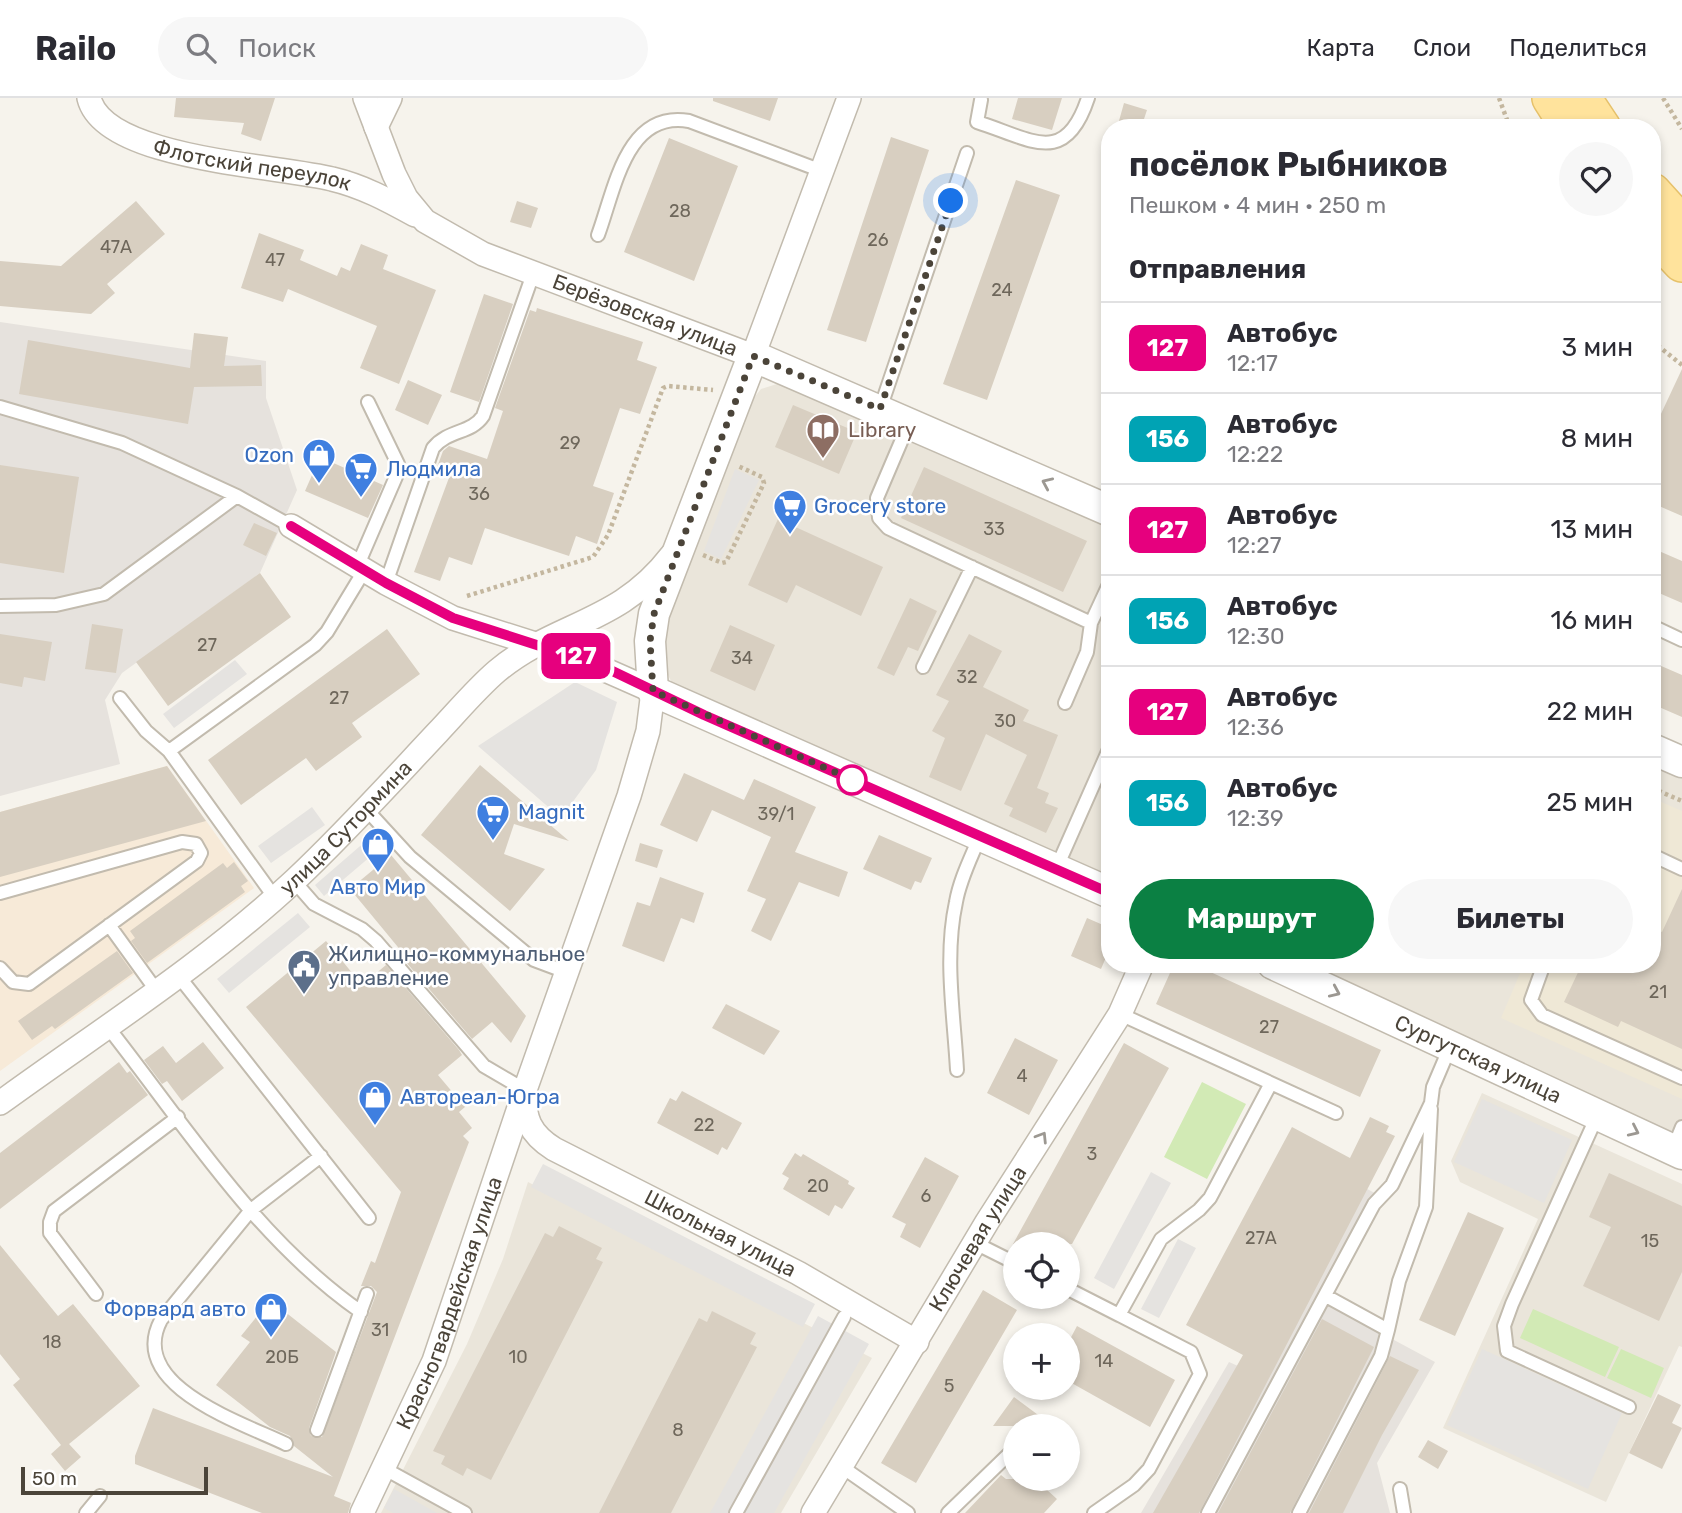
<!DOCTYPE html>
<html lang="ru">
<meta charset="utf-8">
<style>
:root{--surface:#fff;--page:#f7f7f7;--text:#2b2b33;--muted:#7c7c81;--line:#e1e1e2;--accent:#0b8043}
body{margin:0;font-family:Rubik,sans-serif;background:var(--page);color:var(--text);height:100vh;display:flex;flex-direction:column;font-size:26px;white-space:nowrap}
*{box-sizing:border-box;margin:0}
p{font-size:23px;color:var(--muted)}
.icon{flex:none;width:38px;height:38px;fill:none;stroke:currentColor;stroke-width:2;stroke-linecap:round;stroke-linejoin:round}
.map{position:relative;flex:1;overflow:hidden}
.side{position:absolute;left:1101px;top:21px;width:560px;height:854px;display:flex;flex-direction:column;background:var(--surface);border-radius:28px;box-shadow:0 4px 10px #0003}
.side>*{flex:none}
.badge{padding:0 14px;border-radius:10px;font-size:24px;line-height:46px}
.tools{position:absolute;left:1003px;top:1134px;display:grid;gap:14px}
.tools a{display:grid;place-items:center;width:77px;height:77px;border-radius:50%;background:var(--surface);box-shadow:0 4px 10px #0003;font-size:35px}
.scale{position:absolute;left:21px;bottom:18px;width:187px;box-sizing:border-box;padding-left:7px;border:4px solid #4b4439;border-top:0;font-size:19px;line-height:24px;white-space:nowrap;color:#4b4439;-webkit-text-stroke:5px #fff;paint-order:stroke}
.you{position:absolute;width:35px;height:35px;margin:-18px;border:5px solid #fff;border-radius:50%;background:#1a73e8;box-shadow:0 0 0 10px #1a73e833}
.map>.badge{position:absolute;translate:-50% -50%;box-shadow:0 0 0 4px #fff}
h2{padding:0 28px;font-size:26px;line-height:63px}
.round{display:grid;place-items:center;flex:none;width:74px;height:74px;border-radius:37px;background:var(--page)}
.summary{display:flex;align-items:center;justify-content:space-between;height:119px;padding:0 28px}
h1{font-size:33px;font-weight:700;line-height:52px}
.cta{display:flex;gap:14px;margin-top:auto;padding:14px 28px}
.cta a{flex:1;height:80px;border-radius:42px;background:var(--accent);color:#fff;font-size:28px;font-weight:700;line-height:80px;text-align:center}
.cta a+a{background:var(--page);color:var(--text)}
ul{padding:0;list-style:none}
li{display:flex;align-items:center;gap:21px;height:91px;padding:0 28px;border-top:2px solid var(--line)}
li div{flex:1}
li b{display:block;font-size:26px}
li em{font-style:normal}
li .badge{min-width:77px;font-weight:700;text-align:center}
header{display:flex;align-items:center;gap:42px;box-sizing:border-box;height:98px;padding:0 35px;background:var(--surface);border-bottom:2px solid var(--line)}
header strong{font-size:33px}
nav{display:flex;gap:38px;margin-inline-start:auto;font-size:24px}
.search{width:490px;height:63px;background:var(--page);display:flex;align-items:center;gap:18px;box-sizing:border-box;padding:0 24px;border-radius:38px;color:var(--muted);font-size:26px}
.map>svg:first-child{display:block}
.residential{fill:#eae5da}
.commercial{fill:#f7ead8}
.industrial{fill:#e6e2dd}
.education{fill:#efe8d6}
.green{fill:#d2eab5}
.parking{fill:#e5e3e0}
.building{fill:#d8cfc1}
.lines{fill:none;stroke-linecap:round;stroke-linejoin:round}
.service-casing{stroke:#c2bbae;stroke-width:16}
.minor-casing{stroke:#c2bbae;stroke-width:26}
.tertiary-casing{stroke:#c2bbae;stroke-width:33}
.primary-casing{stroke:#e6c16a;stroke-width:40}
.path{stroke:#c4b79f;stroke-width:4.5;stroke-dasharray:3.5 3.5;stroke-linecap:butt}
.service{stroke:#fff;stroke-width:12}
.minor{stroke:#fff;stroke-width:23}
.tertiary{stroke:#fff;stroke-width:30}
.primary{stroke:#ffe39c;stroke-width:37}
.oneway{stroke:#9c9892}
.line-casing{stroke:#fff;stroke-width:16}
.line{stroke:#e6007e;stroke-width:10}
.walk{stroke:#4b4439;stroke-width:7;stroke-dasharray:0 12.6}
.stop-dot{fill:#fff;stroke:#e6007e;stroke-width:3.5}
.labels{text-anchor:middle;stroke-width:5;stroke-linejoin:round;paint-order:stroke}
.number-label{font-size:18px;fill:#6e675b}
.street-label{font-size:21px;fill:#4b4439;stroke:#fff}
.education-label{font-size:21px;fill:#785e54;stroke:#fff;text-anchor:start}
.shop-label{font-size:21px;fill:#366cbe;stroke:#fff;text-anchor:start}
.service-label{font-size:21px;fill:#4e5e75;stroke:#fff;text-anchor:start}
</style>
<header>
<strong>Railo</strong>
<div class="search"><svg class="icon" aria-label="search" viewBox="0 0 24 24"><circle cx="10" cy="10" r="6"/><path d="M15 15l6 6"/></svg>Поиск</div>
<nav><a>Карта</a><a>Слои</a><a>Поделиться</a></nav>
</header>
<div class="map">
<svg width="1682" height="1415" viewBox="0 0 1682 1415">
<rect width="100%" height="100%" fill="#f6f3ec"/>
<path class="residential" d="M780,285L1109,426V782L673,587L664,569L662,552L669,514L753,301L761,291Z
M1652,665L1682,678V1045L1301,866H1652Z
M1482,995L1682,1086V1249L1679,1248L1606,1404L1443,1330L1538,1121L1460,1084L1451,1063Z
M528,1084L872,1260L781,1415H381L467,1246L503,1161Z"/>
<path class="commercial" d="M167,668L254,790L0,973V714Z"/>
<path class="industrial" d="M0,224L266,263V300L297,392L260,475L122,575L105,602L120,666L0,698Z
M1339,1076L1384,1100L1327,1206L1435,1264L1377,1365L1390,1415H1141L1229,1264L1238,1268Z"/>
<path class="education" d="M1652,700L1682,713V1001L1501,920L1524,866H1652Z"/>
<path class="green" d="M1202,984L1246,1006L1207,1081L1164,1059Z
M1533,1211L1619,1249L1605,1279L1520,1240Z
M1621,1251L1664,1270L1651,1300L1607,1280Z"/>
<path class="parking" d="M735,371L759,382L721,461L704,453Z
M235,562L247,576L174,630L163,616Z
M575,584L617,604L596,672L561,720L478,648Z
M312,709L325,727L271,765L258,748Z
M374,736L384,747L324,798L315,787Z
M298,815L310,829L229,895L217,881Z
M1482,1001L1572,1042L1544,1105L1454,1064Z
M543,1066L815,1206L803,1229L531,1089Z
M1151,1074L1171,1085L1114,1191L1094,1180Z
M1178,1141L1196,1150L1159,1220L1141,1211Z
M818,1218L869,1246L774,1415H710Z
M1482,1251L1622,1315L1588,1391L1447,1327Z
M394,1391L437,1415H393L384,1410Z"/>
<path class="building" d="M176,0H275L261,43L241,36L244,25L174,19Z
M713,0H778L770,23L713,3Z
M1018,0H1062L1052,32L1012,21Z
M1124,5L1147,12L1141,30H1117Z
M891,39L929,52L866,244L827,232Z
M669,40L738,68L694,183L624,154Z
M1016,82L1060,97L987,302L943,286Z
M136,103L165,136L107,186L115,195L91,216L0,208V163L61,168Z
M517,103L538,110L531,130L510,124Z
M259,135L304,152L300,162L337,178L341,169L350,173L361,146L388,157L383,171L436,192L399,286L360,270L377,228L288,191L283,204L241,190Z
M484,196L513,206L479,304L450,294Z
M537,210L643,244L637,262L657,269L640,316L620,310L593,388L614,395L597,446L576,438L569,458L485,430L472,467L449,459L440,483L414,474L450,377L436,372L443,353L449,348L487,361L503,313L495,310L530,212L536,214Z
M194,235L228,239L224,268L261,267L262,288L194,289L188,326L19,296L28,242L190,270Z
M1682,271V418L1652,405V335Z
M408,282L442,297L428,327L395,312Z
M793,307L857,334L839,376L775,349Z
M320,359L383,387L368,420L305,393Z
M0,367L79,379L64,475L0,465Z
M924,369L1087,443L1063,494L901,420Z
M778,421L883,469L861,518L796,487L787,505L748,487Z
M254,425L277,435L266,458L243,447Z
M1652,450L1682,463V505L1652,492Z
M260,475L291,519L168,608L136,564Z
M910,500L937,513L918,553L908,549L894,578L877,570Z
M92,526L123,531L116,575L85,571Z
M730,527L775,547L755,593L710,573Z
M387,531L420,576L352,625L362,639L316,673L306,660L241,707L208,662Z
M0,536L52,544L45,583L24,579L22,589L0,585Z
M969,536L1002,553L983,589L1029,612L1023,623L1058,637L1037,690L1049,695L1045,705L1058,710L1046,735L1009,718L1013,710L1004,706L1027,657L986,636L961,693L929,679L945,640L932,633L949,603L936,597Z
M1652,564L1682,577V619L1652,606Z
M480,667L569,743L514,726L504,756L545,771L510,813L421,737Z
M167,668L206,723L0,779V714Z
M684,675L744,702L754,681L816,709L795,754L848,774L839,799L799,784L771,843L751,833L766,801L747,793L771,739L712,712L697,744L660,727Z
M879,737L932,760L921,785L915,783L911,792L863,771Z
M640,745L663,752L657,770L635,763Z
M391,757L526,918L511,945L492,924L472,941L399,856L402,854L350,791Z
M234,764L248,783L241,788L245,794L147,865L131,843L135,840L130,833L223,765L227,770Z
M660,779L704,795L694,825L681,820L664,864L622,848L637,804L650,808Z
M1682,791V951L1621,923L1618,929L1564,904L1582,866H1652V829L1662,834Z
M1087,820L1110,830V850L1101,871L1071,858Z
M326,843L362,887L386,867L459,952L462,957L438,977L465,1009L459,1014L472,1030L463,1038L469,1044L334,1398L351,1405L348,1415H262L135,1366V1358L153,1310L333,1379L294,1348L290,1338L270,1329L216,1287L250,1244L241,1238L270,1202L336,1254L309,1330L311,1338L322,1339L377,1194L371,1188H361L371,1163L375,1165L401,1094L246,909Z
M117,853L133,875L55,931L52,928L32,942L18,923Z
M1174,866H1193L1381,952L1360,999L1156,906Z
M726,906L780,933L764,957L712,930Z
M1015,940L1058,962L1029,1017L987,995Z
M203,944L224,970L182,1003L167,983L162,986L144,962L163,948L176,965Z
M1124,945L1169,970L1072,1146H1013Z
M119,964L127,975L130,973L148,997L0,1111V1055Z
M682,993L742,1025L727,1052L722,1049L718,1057L657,1025L670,1000L676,1003Z
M1370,1019L1389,1028L1386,1034L1395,1038L1199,1415H1153L1243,1257L1186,1227L1292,1029L1350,1060Z
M795,1055L801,1059L803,1056L849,1083L848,1086L855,1090L842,1111L835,1107L829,1118L783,1091L789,1080L782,1076Z
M925,1059L959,1078L920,1150L900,1139L906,1126L892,1119Z
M1609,1075L1682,1108V1174L1659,1223L1583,1188L1611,1129L1589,1119Z
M1468,1114L1504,1130L1455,1238L1419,1222Z
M559,1128L602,1150L596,1161L603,1164L491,1382L467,1370L463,1378L441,1366L445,1358L433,1353L545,1135L553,1139Z
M0,1147L58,1218L73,1206L140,1288L69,1346L81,1359L65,1373L51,1356L61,1347L13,1287L20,1281L0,1256Z
M983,1192L1017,1212L916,1385L881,1365Z
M712,1213L756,1235L750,1246L757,1249L671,1415H599L699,1220L707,1224Z
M1322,1221L1374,1249L1290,1415H1218Z
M1077,1228L1175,1282L1150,1329L1068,1283V1245Z
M1390,1258L1419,1272L1382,1337L1343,1415H1309Z
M1658,1296L1681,1307L1672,1325L1682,1330L1662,1371L1629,1355Z
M1014,1299L1053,1328H993Z
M1428,1342L1448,1353L1438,1371L1418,1359Z
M1001,1377L1006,1381H1035L1057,1401L1044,1415H965Z"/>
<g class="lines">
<defs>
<path id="service" d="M981,2L977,24C1031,41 1065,70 1088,0
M598,137C615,91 626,12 689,23L822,73
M0,309L122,345L237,398L291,428
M880,311L967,55
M909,325L877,400L879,420L888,430L1091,525
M357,469L398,374V366L368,304
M386,485L433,350C449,331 471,336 483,318L533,176
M0,508L56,507L104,496L237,398
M1652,528L1682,542
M923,569L972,469
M120,600L146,633L169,653
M1065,605L1087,554L1091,525L1110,484
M366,711L410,759L534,862L566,874
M1652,757L1682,771
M1056,771L1110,649
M294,783L314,806L362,831L376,843L484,968L525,992
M0,795L182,744L196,746L201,755L197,763L29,886L13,884L0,870
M275,800L169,653L315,547L327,534L364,473
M109,827L156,892
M1544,866L1531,902L1542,917L1682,980
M177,876L369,1120
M1120,916L1336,1015
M107,928C185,1027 256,1141 361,1214
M957,972C954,917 944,859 956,804C960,781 971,760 980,738
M1598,1016L1512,1206L1504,1228L1507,1253L1629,1309
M1673,1051L1682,1029
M975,1145L1015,1165
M1068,1191L1119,1217L1161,1141L1199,1112L1210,1100L1270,987
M96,1196L50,1135V1124L54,1113L178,1019
M1388,1232L1399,1183L1426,1109L1431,1011
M317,1332L367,1196
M286,1346C243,1325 126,1288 161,1222L251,1112L321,1058
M842,1369L908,1415
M385,1371L465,1415
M1400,1391L1404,1415
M86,1415L100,1398
M736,1415L844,1219
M948,1415L1009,1356
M1094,1415L1134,1387L1149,1371L1200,1276L1191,1254L1119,1217
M1208,1415L1374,1106L1392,1087L1431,1005L1433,989L1450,949
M1299,1415L1381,1258L1388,1232L1326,1198"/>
<g id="minor">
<path id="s1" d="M89,0C104,62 278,67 332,81C362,88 388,102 415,117"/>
<path id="s2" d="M365,0L394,76L406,100L425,123L483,156L753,258L849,0"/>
<path d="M376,29L390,0"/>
<path id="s3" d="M291,428L386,485L453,520L576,559L653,593L648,633L629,698L525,992C523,1020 530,1036 554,1051L798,1175L917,1244"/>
<path id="s4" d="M0,1005C99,933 205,866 295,782C345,735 391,684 438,634C457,614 476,591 497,573C556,524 619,526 671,458"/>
<path id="s5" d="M362,1415L434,1263L522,1001"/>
<path id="s6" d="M813,1415L987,1124L1120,916L1142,866"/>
</g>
<g id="tertiary">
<path d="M1110,413L753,258L654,516L650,543L653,593L1110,795"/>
<path d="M1652,651L1682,664"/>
<path id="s7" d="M1273,866L1682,1056"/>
</g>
<path id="primary" d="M1551,0L1570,30
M1582,0L1602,30
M1652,94L1682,127
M1652,133L1682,165"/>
</defs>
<use href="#service" class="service-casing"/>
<use href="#minor" class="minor-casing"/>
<use href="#tertiary" class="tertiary-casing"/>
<use href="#primary" class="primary-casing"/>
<path class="path" d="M1499,0L1510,30
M1663,0L1682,31
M1652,243L1682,267
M703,457L722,465L726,464L764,385L762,379L738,368
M467,498L593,459L608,437L663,290L668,288L713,292
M1652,690L1682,703"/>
<use href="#service" class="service"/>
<use href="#minor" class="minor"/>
<use href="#tertiary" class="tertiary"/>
<use href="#primary" class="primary"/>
</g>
<defs><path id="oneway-chevron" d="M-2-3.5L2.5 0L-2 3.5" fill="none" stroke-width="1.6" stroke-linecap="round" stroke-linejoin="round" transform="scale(1.75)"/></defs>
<g class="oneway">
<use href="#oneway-chevron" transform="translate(1047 385) rotate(-156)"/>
<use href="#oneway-chevron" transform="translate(1335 894) rotate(24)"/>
<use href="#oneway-chevron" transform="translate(1634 1033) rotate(25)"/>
<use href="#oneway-chevron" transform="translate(1042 1039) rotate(-58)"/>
</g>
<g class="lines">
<defs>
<path id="line" d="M291,428L386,485L453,520L602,568L704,617L1110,795"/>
</defs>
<use href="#line" class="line-casing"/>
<use href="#line" class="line"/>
<path class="walk" d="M852,682L855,683L653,593L650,543L654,516L753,258L880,311L951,103"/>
</g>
<defs>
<symbol id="library-pin" viewBox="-11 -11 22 30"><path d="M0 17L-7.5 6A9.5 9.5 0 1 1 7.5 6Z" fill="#8d6e63" stroke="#fff"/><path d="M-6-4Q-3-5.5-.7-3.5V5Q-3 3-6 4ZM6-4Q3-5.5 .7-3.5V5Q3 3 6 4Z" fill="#fff"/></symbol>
<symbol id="shop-pin" viewBox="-11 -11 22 30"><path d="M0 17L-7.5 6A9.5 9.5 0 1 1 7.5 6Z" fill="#3f7fe0" stroke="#fff"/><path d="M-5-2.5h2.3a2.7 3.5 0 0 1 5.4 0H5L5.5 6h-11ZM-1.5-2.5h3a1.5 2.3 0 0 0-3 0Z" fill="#fff"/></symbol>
<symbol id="supermarket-pin" viewBox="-11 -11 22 30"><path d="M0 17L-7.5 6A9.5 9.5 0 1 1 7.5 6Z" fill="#3f7fe0" stroke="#fff"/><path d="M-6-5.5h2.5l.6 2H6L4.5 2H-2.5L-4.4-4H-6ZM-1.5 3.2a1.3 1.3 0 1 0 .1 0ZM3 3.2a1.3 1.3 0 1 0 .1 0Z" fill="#fff"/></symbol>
<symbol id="civic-pin" viewBox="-11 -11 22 30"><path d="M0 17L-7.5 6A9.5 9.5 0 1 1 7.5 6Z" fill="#5c6f8a" stroke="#fff"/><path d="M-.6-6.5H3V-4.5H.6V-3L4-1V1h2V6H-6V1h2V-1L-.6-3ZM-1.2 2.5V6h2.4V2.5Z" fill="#fff"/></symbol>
</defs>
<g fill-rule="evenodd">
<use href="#library-pin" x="804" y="313" width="38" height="52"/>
<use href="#shop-pin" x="300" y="338" width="38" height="52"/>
<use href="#supermarket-pin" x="342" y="352" width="38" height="52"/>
<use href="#supermarket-pin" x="771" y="389" width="38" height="52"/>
<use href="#supermarket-pin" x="474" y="695" width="38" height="52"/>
<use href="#shop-pin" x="359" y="727" width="38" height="52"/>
<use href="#civic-pin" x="285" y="849" width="38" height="52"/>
<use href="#shop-pin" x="356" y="980" width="38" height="52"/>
<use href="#shop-pin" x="252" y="1192" width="38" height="52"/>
</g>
<circle class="stop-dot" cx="852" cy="682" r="14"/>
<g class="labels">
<g class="number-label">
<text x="680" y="119">28</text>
<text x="878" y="148">26</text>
<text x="116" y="155">47А</text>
<text x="275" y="168">47</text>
<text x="1002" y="198">24</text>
<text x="570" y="351">29</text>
<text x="479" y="402">36</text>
<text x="994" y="437">33</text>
<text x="207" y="553">27</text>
<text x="742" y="566">34</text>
<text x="967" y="585">32</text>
<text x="339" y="606">27</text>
<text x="1005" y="629">30</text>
<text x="776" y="722">39/1</text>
<text x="1658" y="900">21</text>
<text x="1269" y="935">27</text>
<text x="1022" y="984">4</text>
<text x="704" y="1033">22</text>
<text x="1092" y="1062">3</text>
<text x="818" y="1094">20</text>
<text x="926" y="1104">6</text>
<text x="1261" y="1146">27А</text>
<text x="1650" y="1149">15</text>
<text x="380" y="1238">31</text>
<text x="52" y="1250">18</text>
<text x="282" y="1265">20Б</text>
<text x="518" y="1265">10</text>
<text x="1104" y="1269">14</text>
<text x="949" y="1294">5</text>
<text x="678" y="1338">8</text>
</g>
<g class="street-label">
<text dy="7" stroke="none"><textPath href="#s1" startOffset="184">Флотский переулок</textPath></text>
<text dy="7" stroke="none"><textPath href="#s2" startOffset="378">Берёзовская улица</textPath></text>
<text dy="7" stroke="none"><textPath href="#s4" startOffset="443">улица Сутормина</textPath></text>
<text dy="7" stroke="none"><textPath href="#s7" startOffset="226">Сургутская улица</textPath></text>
<text dy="7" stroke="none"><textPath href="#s3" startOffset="1076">Школьная улица</textPath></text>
<text dy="7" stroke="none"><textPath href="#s6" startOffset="320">Ключевая улица</textPath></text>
<text dy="7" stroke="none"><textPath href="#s5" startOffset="228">Красногвардейская улица</textPath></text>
</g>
<g class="education-label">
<text x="848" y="339">Library</text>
</g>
<g class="shop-label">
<text x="294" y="364" text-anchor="end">Ozon</text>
<text x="386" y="378">Людмила</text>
<text x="814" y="415">Grocery store</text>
<text x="518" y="721">Magnit</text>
<text x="378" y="796" text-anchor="middle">Авто Мир</text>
<text x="400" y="1006">Автореал-Югра</text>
<text x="246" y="1218" text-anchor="end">Форвард авто</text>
</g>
<g class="service-label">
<text x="328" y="863">Жилищно-коммунальное<tspan x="328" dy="24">управление</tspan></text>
</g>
</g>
</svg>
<div class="tools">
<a><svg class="icon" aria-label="locate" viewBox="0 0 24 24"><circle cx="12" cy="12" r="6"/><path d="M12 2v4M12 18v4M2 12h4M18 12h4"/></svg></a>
<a>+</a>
<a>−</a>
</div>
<div class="scale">50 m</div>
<div class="you" style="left:951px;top:103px"></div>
<b class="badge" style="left:576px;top:558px;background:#e6007e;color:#fff">127</b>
<section class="side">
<div class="summary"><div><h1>посёлок Рыбников</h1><p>Пешком · 4 мин · 250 m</p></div><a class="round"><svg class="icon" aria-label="heart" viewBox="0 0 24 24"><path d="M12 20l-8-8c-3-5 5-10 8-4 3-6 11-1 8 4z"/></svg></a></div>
<h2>Отправления</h2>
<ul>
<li><span class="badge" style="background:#e6007e;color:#fff">127</span><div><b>Автобус</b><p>12:17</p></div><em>3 мин</em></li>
<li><span class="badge" style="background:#00a3b4;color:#fff">156</span><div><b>Автобус</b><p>12:22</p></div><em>8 мин</em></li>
<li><span class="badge" style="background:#e6007e;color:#fff">127</span><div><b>Автобус</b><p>12:27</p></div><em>13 мин</em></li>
<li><span class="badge" style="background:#00a3b4;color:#fff">156</span><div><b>Автобус</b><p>12:30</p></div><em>16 мин</em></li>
<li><span class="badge" style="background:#e6007e;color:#fff">127</span><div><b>Автобус</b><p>12:36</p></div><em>22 мин</em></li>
<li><span class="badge" style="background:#00a3b4;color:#fff">156</span><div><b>Автобус</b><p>12:39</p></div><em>25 мин</em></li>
</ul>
<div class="cta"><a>Маршрут</a><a>Билеты</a></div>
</section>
</div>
